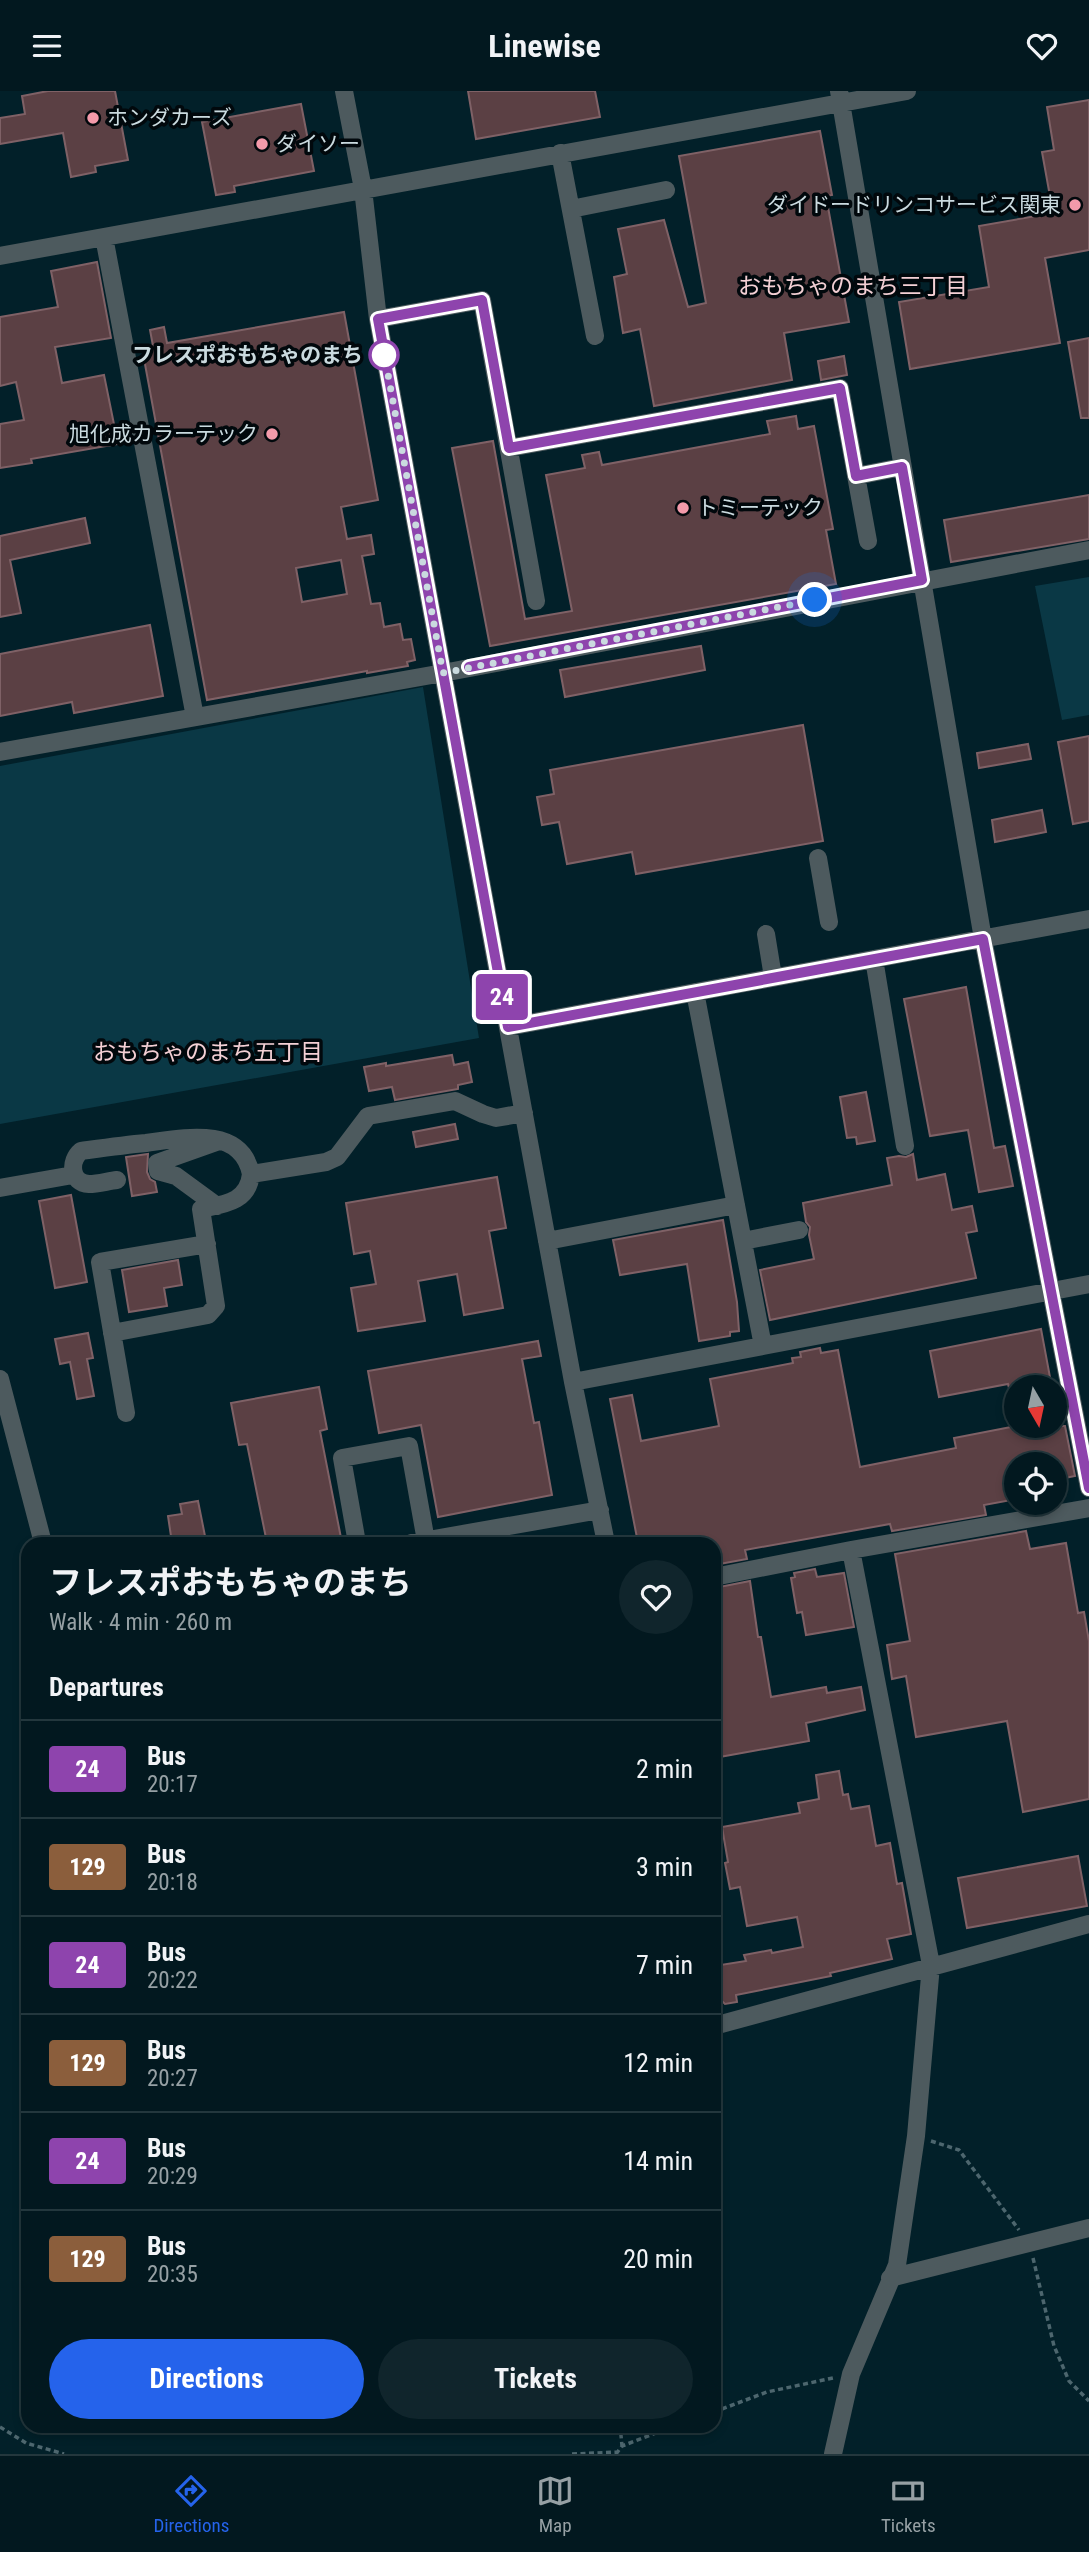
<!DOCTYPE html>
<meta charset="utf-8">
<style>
:root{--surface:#02181f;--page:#10252c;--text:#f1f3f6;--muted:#96a0a4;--line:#23373d;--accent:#2563eb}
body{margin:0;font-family:"Roboto Condensed","Noto Sans JP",sans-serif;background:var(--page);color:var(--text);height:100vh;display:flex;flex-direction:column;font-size:26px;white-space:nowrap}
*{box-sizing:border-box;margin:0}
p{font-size:23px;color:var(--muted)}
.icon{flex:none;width:38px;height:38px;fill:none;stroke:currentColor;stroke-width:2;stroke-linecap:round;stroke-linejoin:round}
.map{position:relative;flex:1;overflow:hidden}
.drawer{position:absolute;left:21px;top:1446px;width:700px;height:896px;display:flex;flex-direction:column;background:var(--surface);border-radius:21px;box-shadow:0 4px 10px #0003,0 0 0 2px var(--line)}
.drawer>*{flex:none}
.badge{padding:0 14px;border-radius:5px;font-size:24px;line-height:46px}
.needle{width:46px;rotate:171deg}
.fabs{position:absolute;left:1004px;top:1284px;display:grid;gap:14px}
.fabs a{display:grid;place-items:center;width:63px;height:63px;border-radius:50%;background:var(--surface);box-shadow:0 4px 10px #0003,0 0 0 2px var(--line);font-size:35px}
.you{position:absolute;width:35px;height:35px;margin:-18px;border:5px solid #fff;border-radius:50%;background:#1a73e8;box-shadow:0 0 0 10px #1a73e833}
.map>.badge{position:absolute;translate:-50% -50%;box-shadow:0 0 0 4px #fff}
h2{padding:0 28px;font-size:26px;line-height:63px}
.round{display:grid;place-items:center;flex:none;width:74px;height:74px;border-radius:37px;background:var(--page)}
.summary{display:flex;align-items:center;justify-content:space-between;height:119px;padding:0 28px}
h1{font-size:33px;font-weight:700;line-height:52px}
.action{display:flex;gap:14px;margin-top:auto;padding:14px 28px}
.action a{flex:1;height:80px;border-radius:42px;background:var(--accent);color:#fff;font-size:28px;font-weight:700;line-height:80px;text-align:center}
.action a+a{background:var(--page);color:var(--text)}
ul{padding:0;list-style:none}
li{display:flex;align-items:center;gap:21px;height:98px;padding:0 28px;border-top:2px solid var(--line)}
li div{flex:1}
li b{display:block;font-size:26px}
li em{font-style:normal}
li .badge{min-width:77px;font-weight:700;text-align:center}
header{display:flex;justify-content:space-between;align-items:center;height:91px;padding:0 28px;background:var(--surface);font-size:32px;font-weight:700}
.tab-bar{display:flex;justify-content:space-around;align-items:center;height:98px;border-top:2px solid var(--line);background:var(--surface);font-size:19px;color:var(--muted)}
.tab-bar a{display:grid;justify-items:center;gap:4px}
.tab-bar .on{color:var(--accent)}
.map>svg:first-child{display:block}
.green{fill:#0a3845}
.building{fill:#5b4044;stroke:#7f6166;stroke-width:2;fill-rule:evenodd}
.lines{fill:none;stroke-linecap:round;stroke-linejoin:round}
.path{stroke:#4d666e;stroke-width:3.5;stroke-dasharray:5 3.5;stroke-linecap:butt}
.minor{stroke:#4d5a5e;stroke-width:18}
.line-casing{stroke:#fff;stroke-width:16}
.line{stroke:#8e44ad;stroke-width:10}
.walk{stroke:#cadadf;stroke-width:7;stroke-dasharray:0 12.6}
.poi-dot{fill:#f39aaa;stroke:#01080c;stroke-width:2.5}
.stop-dot{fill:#fff;stroke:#8e44ad;stroke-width:3.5}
.labels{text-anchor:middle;stroke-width:7;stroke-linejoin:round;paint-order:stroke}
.poi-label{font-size:21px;fill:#cadadf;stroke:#01080c;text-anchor:start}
.stop-label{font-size:21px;font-weight:bold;fill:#cadadf;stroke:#01080c;text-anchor:end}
.neighbourhood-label{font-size:23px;fill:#f4d0d5;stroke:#01080c}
</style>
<header><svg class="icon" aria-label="menu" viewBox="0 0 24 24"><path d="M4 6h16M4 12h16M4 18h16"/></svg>Linewise<svg class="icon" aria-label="heart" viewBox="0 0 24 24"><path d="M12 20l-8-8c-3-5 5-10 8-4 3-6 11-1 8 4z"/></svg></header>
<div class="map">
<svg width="1089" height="2363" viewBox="0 0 1089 2363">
<rect width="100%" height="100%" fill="#022029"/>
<path class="green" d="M1089,486V624L1062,629L1035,495Z
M423,596L479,947L0,1033V675Z"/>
<path class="building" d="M48,0H115L128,69L95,75L96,81L71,86L63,42L0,53V27L25,23L22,5Z
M468,0H595L600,26L476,48Z
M1089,9V159L1045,167L1060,252L910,278L899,211L989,196L979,135L1053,122L1042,61L1054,59L1047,16Z
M301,13L314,80L234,95L235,101L216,104L202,31Z
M820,40L832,104L826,105L849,231L784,242L792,289L654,315L640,238L623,242L614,186L627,183L618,138L664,129L688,216L706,212L679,65Z
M97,171L111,247L55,256L62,292L104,284L118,353L31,368L32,372L0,377V333L24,329L16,291L0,295V226L58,216L51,180Z
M344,221L378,409L341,416L347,448L371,444L374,463L362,465L371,513L380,512L384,536L400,533L403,549L411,548L415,569L407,571L408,575L367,582V580L207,609L142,257L153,255L150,239L164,236L167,252ZM341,469L347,503L302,511L296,477Z
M1089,247V327H1081L1068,251Z
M844,265L847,284L821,289L818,270Z
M796,325L798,338L814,335L833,438L826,439L836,493L490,555L452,357L493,350L525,528L572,520L546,384L585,377L582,364L599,361L602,374L770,343L767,330Z
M1089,404V448L951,471L944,429Z
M85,427L90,452L10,469L21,522L0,526V445Z
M150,534L163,605L74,622L72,611L0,625V563Z
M701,555L705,579L565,606L560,579Z
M803,634L823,750L636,783L632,761L567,773L559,731L542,734L537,706L554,703L550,679Z
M1089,645V730L1073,733L1058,651Z
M1028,653L1031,668L979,677L977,662Z
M1042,719L1046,741L995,751L992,729Z
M966,896L994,1057L1005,1055L1013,1095L979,1101L968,1039L930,1045L904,908Z
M452,964L454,974L468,971L472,991L458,994V998L395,1009L392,996L369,1000L364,976L386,972V975Z
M866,1001L875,1050L857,1053L856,1046L847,1047L840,1006Z
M455,1033L458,1048L416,1056L413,1041Z
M148,1063L147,1081L150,1088L155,1091L157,1101L132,1105L126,1066Z
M913,1063L917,1089L945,1083L952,1119L972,1115L977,1140L966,1142L976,1187L770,1229L760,1179L814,1168L809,1144L810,1136L806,1131L803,1112L892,1094L887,1067L899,1065L906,1066Z
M497,1086L506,1137L489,1140L503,1217L464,1224L457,1183L418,1190L425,1230L358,1240L351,1197L376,1193L370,1160L354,1163L346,1112Z
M71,1104L87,1191L55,1197L39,1110Z
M723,1129L737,1211L739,1240L730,1241V1245L699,1250L687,1173L620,1184L613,1149Z
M178,1169L182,1194L164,1197L167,1215L129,1221L122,1179Z
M1041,1238L1052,1297H1009L1008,1293L939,1306L930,1260Z
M88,1242L93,1267L87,1268L94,1305L77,1308L70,1271L60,1273L55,1248Z
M538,1250L541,1265L522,1268L534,1332L539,1331L552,1404L438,1426L421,1334L379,1342L368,1280Z
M820,1257L821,1262L838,1259L860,1376L956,1357L954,1347L1016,1335H1065L1075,1385L1055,1389V1374H1017V1408L984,1414L986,1424L892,1440L890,1433L745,1459L747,1468L714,1474V1452H638L610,1308L632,1304L641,1350L719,1335L710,1288L793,1272L792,1267L801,1266L800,1261Z
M319,1296L327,1338L320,1340L342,1452H267L247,1353L239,1354L231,1312Z
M198,1410L206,1450L172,1452L168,1425L182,1423L180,1413Z
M1026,1440L1030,1458L1066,1452L1078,1522L1084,1521L1089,1550V1708L1023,1721L1007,1630L916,1646L906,1585L892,1588L887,1554L910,1550L895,1463Z
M815,1478L817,1486L844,1482L854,1536L806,1544L802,1521L797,1522L791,1487L795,1486L794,1482Z
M750,1490L758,1546H761L771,1606L826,1596L827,1602L861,1596L865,1619L806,1632L809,1650L714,1667V1554L717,1553L714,1538V1497Z
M839,1680L843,1704L848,1703L851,1718L869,1715L876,1755L890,1752L897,1793L902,1792L911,1843L887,1848L892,1868L830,1882L831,1885L736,1904L737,1911L725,1913L719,1907L714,1875L746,1870L744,1864L771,1859L772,1862L803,1856L797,1826L747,1835L740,1796L730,1798L725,1772L728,1771L722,1736L800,1722L798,1712L819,1708L816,1684Z
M1078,1765L1087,1815L967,1837L958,1787Z"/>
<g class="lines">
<path class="path" d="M931,2050L959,2059L1019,2139
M1033,2167L1054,2255L1069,2290L1089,2310
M714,2321L767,2301L833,2287
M620,2334L622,2355
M0,2336L26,2352L64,2363
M572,2363L618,2361
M616,2363L622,2355L677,2334"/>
<path class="minor" d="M344,0L363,98L378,228L573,1291L606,1452
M839,0L983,848L1089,1397
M560,62L595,245
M571,118L666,99
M104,146L195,626
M0,165L907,0
M378,228L482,209L536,510
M509,357L840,297L868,450
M856,385L902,376
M0,661L443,582L1089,459
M818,767L829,831
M766,843L773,886
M874,868L905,1055
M695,901L763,1255
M508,936L1089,828
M117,1089C108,1090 98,1093 89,1093C70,1092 69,1070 81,1060C103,1057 124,1054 146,1052C183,1047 241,1034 251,1083
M0,1097L73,1084
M217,1115L176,1085L158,1080L157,1072L219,1050
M547,1150L736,1114
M743,1150L799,1139
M112,1242L208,1224L216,1215L201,1118C225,1113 248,1111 251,1083L326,1071L337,1066L368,1025L455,1010L483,1023L496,1027L524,1022
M0,1288L43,1452
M573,1291L1089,1193
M126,1322L100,1171L207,1153
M357,1452L342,1367L409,1355L426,1450
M411,1452L600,1419
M714,1486L851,1459L1089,1417
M714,1935L1089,1833
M890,2187L1089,2137
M833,2363L851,2283L897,2174L916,2045L931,1874L851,1459"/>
</g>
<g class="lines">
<defs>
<path id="line" d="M469,576L922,489L902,376L856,385L840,297L509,357L482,209L378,228L508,936L983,848L1089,1397"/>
</defs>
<use href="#line" class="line-casing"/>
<use href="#line" class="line"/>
<path class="walk" d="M384,264L383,256L443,582L815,509"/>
</g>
<g class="poi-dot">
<circle cx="93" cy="27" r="7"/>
<circle cx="262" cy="53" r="7"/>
<circle cx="1075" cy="114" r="7"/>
<circle cx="272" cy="343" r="7"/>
<circle cx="683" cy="417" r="7"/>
</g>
<circle class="stop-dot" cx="384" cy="264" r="14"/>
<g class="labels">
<g class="poi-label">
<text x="107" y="34">ホンダカーズ</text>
<text x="276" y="60">ダイソー</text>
<text x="1061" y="121" text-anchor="end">ダイドードリンコサービス関東</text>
<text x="258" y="350" text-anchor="end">旭化成カラーテック</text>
<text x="697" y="424">トミーテック</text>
</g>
<g class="stop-label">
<text x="363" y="271">フレスポおもちゃのまち</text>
</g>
<g class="neighbourhood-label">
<text x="853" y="203">おもちゃのまち三丁目</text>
<text x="208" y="969">おもちゃのまち五丁目</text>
</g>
</g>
</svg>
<div class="fabs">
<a><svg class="needle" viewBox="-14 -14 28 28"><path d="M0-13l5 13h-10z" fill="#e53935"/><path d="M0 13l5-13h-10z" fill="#96a0a4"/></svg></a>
<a><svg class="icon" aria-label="locate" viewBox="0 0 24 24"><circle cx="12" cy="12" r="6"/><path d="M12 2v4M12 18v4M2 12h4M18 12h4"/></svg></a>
</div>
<div class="you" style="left:815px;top:509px"></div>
<b class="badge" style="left:502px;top:906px;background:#8e44ad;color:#fff">24</b>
<section class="drawer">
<div class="summary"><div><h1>フレスポおもちゃのまち</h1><p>Walk · 4 min · 260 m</p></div><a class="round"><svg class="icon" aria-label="heart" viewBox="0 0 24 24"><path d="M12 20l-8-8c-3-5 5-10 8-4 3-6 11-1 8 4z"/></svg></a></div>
<h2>Departures</h2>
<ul>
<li><span class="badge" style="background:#8e44ad;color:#fff">24</span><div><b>Bus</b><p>20:17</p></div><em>2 min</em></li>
<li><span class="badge" style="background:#8b5e3c;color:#fff">129</span><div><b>Bus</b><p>20:18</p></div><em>3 min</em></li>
<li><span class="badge" style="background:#8e44ad;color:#fff">24</span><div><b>Bus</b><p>20:22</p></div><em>7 min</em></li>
<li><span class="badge" style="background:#8b5e3c;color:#fff">129</span><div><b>Bus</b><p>20:27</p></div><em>12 min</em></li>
<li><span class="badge" style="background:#8e44ad;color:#fff">24</span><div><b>Bus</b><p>20:29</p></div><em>14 min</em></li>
<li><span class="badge" style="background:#8b5e3c;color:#fff">129</span><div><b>Bus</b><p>20:35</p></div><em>20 min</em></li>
</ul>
<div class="action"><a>Directions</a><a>Tickets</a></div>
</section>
</div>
<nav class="tab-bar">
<a class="on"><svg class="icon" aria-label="directions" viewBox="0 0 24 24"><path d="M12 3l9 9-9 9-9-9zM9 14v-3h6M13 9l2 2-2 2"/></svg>Directions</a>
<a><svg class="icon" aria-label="map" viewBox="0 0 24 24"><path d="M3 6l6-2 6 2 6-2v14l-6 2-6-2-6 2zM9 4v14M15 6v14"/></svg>Map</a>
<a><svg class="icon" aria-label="tickets" viewBox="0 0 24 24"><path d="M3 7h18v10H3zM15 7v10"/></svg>Tickets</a>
</nav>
